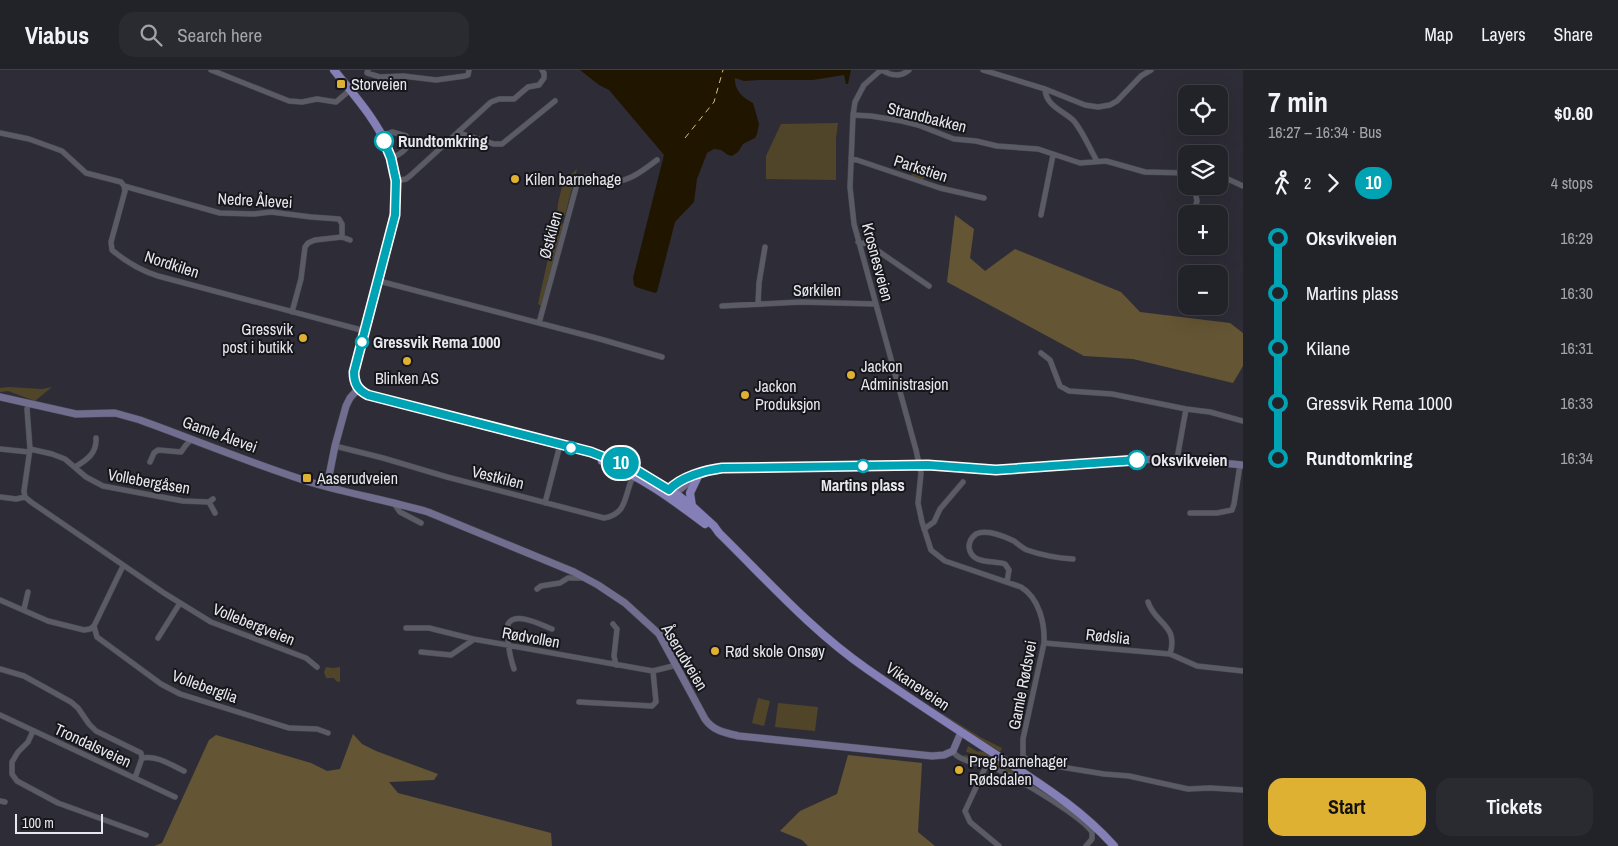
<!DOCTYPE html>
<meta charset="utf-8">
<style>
:root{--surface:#222229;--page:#2a2a31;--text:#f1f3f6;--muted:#a2a4a8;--line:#3f3f46;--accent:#deb133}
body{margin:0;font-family:"Archivo Narrow",sans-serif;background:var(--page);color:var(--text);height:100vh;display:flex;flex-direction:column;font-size:19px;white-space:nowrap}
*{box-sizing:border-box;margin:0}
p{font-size:16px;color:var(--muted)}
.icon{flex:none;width:28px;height:28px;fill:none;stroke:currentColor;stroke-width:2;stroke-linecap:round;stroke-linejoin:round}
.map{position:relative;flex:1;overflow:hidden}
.panel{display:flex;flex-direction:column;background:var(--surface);width:375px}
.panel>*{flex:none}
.badge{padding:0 10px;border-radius:16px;font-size:18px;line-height:32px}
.buttons{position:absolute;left:1178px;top:15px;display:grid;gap:10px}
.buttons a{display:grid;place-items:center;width:50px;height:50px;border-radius:10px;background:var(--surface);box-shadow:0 5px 20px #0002,0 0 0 1px var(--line);font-size:25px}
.scale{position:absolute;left:15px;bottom:12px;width:88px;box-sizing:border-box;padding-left:5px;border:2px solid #e7e7ee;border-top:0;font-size:14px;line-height:18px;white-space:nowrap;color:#e7e7ee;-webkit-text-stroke:4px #16161b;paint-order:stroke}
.map>.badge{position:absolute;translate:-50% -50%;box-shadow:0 0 0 2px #fff}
.legs{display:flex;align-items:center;gap:8px;height:55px;padding:0 25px;font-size:16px}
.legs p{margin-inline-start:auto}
.headline{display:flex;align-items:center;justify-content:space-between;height:85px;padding:0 25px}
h1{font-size:28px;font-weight:700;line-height:38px}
.cta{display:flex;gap:10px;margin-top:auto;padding:10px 25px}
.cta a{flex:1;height:58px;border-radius:15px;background:var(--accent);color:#111;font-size:20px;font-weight:700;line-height:58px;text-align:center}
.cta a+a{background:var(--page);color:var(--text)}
ul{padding:0 25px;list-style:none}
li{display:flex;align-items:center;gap:18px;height:55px;font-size:19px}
li i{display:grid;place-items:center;width:8px;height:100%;margin:0 6px;background:currentColor}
li i::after{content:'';width:12px;height:12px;margin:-6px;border:4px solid;border-radius:50%;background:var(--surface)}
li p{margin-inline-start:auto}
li:first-child i{background:linear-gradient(#0000 50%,currentColor 0)}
li:last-child i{background:linear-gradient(currentColor 50%,#0000 0)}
header{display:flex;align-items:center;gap:30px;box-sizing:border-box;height:70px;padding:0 25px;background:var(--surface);border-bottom:1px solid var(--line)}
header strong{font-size:24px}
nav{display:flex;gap:28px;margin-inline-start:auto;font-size:18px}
.search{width:350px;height:45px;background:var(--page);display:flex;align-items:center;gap:12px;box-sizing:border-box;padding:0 18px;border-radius:15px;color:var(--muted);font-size:19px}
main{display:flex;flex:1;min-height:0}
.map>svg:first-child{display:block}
.green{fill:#504529}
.forest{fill:#645634}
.water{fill:#201600}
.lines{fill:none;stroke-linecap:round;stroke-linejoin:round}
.ferry{stroke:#d8bf83;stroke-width:1;stroke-dasharray:6 5;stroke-linecap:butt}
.street-casing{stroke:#484851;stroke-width:6}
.secondary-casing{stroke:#484851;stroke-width:8}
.primary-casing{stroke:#484851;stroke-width:9}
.street{stroke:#5b5b66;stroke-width:5}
.secondary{stroke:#706d8f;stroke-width:7}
.primary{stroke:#857fb8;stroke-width:8}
.line-1-casing{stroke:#fff;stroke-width:11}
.line-1{stroke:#00a3b4;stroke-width:8}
.poi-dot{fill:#deb133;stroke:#16161b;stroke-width:2}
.stop-1-dot{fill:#fff;stroke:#00a3b4;stroke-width:2.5}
.labels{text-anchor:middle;stroke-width:4;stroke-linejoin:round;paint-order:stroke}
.poi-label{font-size:16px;fill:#e7e7ee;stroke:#16161b;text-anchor:start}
.street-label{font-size:16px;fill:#e7e7ee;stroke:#16161b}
.stop-label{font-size:16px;font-weight:bold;fill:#e7e7ee;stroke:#16161b;text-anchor:start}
</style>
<header>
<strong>Viabus</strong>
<div class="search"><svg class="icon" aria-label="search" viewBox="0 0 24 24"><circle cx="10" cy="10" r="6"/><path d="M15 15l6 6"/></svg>Search here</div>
<nav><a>Map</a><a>Layers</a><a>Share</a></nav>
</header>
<main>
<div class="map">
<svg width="1243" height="776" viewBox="0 0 1243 776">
<rect width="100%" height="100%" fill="#2e2d37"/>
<path class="green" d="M838,53L836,68V110L766,109V86L781,54Z
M916,92L928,96L923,110L911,106Z
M577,99L565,145H557L558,133L563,112Z
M557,148L563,154L541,236L538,234Z
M9,317L42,319L52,317L35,331L8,321L0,322V318Z
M326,597L333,598L340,597V612L336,611L334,608H326L324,602Z
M758,628L770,631L764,656L752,653Z
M778,633L818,637L815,661L775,657Z
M943,644L980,667L1002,678L1000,682L942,645Z
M968,676L978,682L979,681L988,683C1026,709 1064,734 1099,765L1079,748L1008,701L964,687V685L986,690L992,689L990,687L966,682Z"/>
<path class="forest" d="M955,145L974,159L970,188L985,201L1015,179L1121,222L1140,242L1230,253L1243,263V296L1233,313L1133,289L1084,286L947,212Z
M353,664L362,674L376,681L438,704L434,710L389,712L398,723L551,763L552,776H154L162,773L209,670L216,665L311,693L327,701L340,699Z
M848,685L922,693L918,762L935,776H808L802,770L780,761L800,741L837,724Z"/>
<path class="water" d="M580,0H851L848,14H846L844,5L813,10H759L744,11L735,8C734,20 743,28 753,33L759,54L757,64L755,68L743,74L738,82L732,86L728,85L721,80L714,79L707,83L697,109L694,132L675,152L657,222L655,223L636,217L634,215L633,208L664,85L609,20L599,15Z"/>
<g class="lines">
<path class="ferry" d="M685,68L714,32L723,0"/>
<defs>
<path id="street" d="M211,0L289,31L302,32L317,29L336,32L350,20
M368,0L367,3L380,7L403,6L436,10L465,6L468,5L469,0
M881,0L864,15L855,32L853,45L850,117L854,154L916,380L921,403L918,433L922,452L931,480L945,491L1021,517C1039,528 1045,553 1044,573L1023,669V686L1031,693L1040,696H1055L1104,704L1129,706L1188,719L1210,718L1243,720
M882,0C891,6 901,7 909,0
M983,0L1045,19L1085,35L1098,37L1110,35L1117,31L1141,6L1151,0
M1045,19C1046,36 1062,40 1073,50C1082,60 1090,79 1097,91
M853,45L871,46L902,51L918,55L954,69L976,71L997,76L1038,79L1080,93L1106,91L1145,102L1186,103
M459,61L462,64L494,74H502L555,31
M0,63L29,69L62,81L86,103L121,112L124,116
M382,66L392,62L406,66C412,78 401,84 391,88
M851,88L940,118L984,128
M1219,105L1243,116
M396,111L406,109L410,106L491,32L499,29H514L528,17L539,15L544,8V3L542,0
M124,116L125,121L111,172L112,180C125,191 142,201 158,206L365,261
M124,116L220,143L254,144L271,142L311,147L339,149L342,154V167
M1193,144L1197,131L1194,116
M1041,145L1053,85
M1185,166L1186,164
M858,172L868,174L929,216
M379,211L600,269L662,287
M758,234L759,213L765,177
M722,236L801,232L876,234
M292,242L301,209L305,177L308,173L315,170L342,167L350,170
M539,253L577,114C587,98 605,114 620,111C634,108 646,98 657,90
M1041,283L1050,290L1060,316L1069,321L1112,324L1186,339L1177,389
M29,333L27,339L30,379L24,421L25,427L31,432L164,523L211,552L306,588L317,597
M1186,339L1210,342L1243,351
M335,376L383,388L447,407L604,448C627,444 624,427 632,409
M0,379L29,382
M30,379L52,384L65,389L86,407L103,416L183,431L209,432L213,429
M150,392L154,383L158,380L181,382L186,375L192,369
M75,397C87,390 97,383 96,368
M0,427L16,429L25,427
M209,432L215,443
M393,432L400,442L421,453
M545,433L560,375
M1190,443H1217L1232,440L1234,434L1240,395
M924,459L934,452L940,439L963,412
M1007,512L1009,500L1005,494C993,490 971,495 969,477C969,472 972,467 976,464C986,459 1004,466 1014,471C1018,474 1022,478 1027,480C1041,485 1058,488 1073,489
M537,519L541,516L560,513L568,508H583
M0,530L48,551L84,560L90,559L94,556L123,496
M24,539L28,522
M613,554L617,559L614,586L616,595
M94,556L97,567L161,614L180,624L289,658L317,659L328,663
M406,558H429L473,569L653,601L677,595
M158,568L180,533
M1044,573L1170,584C1179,555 1155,554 1148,532
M421,582L451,585L473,570
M1170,584L1197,596L1243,601
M0,599L24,606L71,632L78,638L89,654L96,661L141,683L142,688L135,708
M514,599C508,581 508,572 508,554C516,541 541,555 552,559
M579,632L652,636L656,632L653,601
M0,645L175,727
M33,661L28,672L18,682L12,692V704L17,711L58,733L146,765
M953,681C957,691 981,694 991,697C1010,703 1081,746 1092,762V769L1086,776
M142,688C157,685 171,695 184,701
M986,696L965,741L970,752L999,776
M0,731L5,732"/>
<path id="secondary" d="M0,327L76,344L115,343L140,350C198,371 255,395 313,413C351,424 390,431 428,442L574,502L598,515L625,533L659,564L705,649C713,661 726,663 739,666L932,686L944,685L953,681L961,662
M327,416L335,376L346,336L350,328L358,319
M669,424C671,409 708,399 722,398L928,395L997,400L1156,389L1201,391L1243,395
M671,426L696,407"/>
<path id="primary" d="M334,0C353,24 376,49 388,78C404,119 392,160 381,201C373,232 363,264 355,296C352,319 360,323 380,328L604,387L636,400L675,423L692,436L714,456L719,463C767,510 812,561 867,599C913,631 960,661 1007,692C1045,717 1083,741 1114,776
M602,391C639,405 673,430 705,454
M692,436L690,423L699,404"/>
</defs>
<use href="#street" class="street-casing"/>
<use href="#secondary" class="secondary-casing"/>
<use href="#primary" class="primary-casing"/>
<use href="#street" class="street"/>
<use href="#secondary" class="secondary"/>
<use href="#primary" class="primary"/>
</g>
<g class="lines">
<defs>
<path id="line-1" d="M384,71L391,88L396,111L395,145L354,302C354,314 358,320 368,325L591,382L636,400L669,420C680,407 706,400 722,398L928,395L996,400L1137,390"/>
</defs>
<use href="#line-1" class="line-1-casing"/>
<use href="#line-1" class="line-1"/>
</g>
<g class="poi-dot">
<rect x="336" y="9" width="10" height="10" rx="2.5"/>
<circle cx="515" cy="109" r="5"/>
<circle cx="303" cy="268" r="5"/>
<circle cx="407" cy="291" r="5"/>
<circle cx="851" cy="305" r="5"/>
<circle cx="745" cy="325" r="5"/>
<rect x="302" y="403" width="10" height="10" rx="2.5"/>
<circle cx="715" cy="581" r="5"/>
<circle cx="959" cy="700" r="5"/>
</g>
<g class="stop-1-dot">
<circle cx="384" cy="71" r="9"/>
<circle cx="362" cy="272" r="6"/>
<circle cx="571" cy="378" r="6"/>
<circle cx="1137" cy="390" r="9"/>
<circle cx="863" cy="396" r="6"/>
</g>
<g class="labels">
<g class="poi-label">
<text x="351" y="20">Storveien</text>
<text x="525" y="115">Kilen barnehage</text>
<text x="293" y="265" text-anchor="end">Gressvik<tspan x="293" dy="18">post i butikk</tspan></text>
<text x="861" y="302">Jackon<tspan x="861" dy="18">Administrasjon</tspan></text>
<text x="407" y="314" text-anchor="middle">Blinken AS</text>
<text x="755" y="322">Jackon<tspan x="755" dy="18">Produksjon</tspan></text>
<text x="317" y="414">Aaserudveien</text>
<text x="725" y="587">Rød skole Onsøy</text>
<text x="969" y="697">Preg barnehager<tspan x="969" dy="18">Rødsdalen</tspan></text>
</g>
<g class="street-label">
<text transform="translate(927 47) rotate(14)" y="6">Strandbakken</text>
<text transform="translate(921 98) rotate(18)" y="6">Parkstien</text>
<text transform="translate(255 130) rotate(3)" y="6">Nedre Ålevei</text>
<text transform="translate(550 165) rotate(-75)" y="6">Østkilen</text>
<text transform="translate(878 192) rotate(75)" y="6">Krosnesveien</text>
<text transform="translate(172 194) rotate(18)" y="6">Nordkilen</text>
<text x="817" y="226">Sørkilen</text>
<text transform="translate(220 364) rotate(20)" y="6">Gamle Ålevei</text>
<text transform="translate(498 407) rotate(14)" y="6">Vestkilen</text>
<text transform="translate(149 411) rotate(10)" y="6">Vollebergåsen</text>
<text transform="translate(254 554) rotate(22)" y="6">Vollebergveien</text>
<text transform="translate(1108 566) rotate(6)" y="6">Rødslia</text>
<text transform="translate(531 567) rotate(10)" y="6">Rødvollen</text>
<text transform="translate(685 587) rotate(59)" y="6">Åserudveien</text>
<text transform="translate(1022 615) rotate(-79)" y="6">Gamle Rødsvei</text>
<text transform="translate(205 616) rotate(20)" y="6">Volleberglia</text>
<text transform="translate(918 616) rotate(34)" y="6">Vikaneveien</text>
<text transform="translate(93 675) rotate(25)" y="6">Trondalsveien</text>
</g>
<g class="stop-label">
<text x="398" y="77">Rundtomkring</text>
<text x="373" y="278">Gressvik Rema 1000</text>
<text x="1151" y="396">Oksvikveien</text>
<text x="863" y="421" text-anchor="middle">Martins plass</text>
</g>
</g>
</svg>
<div class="buttons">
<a><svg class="icon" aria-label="locate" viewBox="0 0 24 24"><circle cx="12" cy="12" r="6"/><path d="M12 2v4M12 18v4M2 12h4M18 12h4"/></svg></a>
<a><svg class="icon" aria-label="layers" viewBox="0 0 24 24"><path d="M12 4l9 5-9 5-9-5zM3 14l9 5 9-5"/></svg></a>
<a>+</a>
<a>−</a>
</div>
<div class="scale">100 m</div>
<b class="badge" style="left:621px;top:393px;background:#00a3b4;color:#fff">10</b>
</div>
<section class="panel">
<div class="headline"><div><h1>7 min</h1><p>16:27 – 16:34 · Bus</p></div><b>$0.60</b></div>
<div class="legs"><svg class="icon" aria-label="walk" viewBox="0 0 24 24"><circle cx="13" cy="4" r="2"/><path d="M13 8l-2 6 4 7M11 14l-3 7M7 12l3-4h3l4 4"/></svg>2<svg class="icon" aria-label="forward" viewBox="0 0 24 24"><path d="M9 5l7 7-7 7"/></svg><b class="badge" style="background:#00a3b4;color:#fff">10</b><p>4 stops</p></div>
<ul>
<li><i style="color:#00a3b4"></i><b>Oksvikveien</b><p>16:29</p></li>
<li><i style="color:#00a3b4"></i><span>Martins plass</span><p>16:30</p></li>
<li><i style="color:#00a3b4"></i><span>Kilane</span><p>16:31</p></li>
<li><i style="color:#00a3b4"></i><span>Gressvik Rema 1000</span><p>16:33</p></li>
<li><i style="color:#00a3b4"></i><b>Rundtomkring</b><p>16:34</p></li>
</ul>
<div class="cta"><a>Start</a><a>Tickets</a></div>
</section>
</main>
